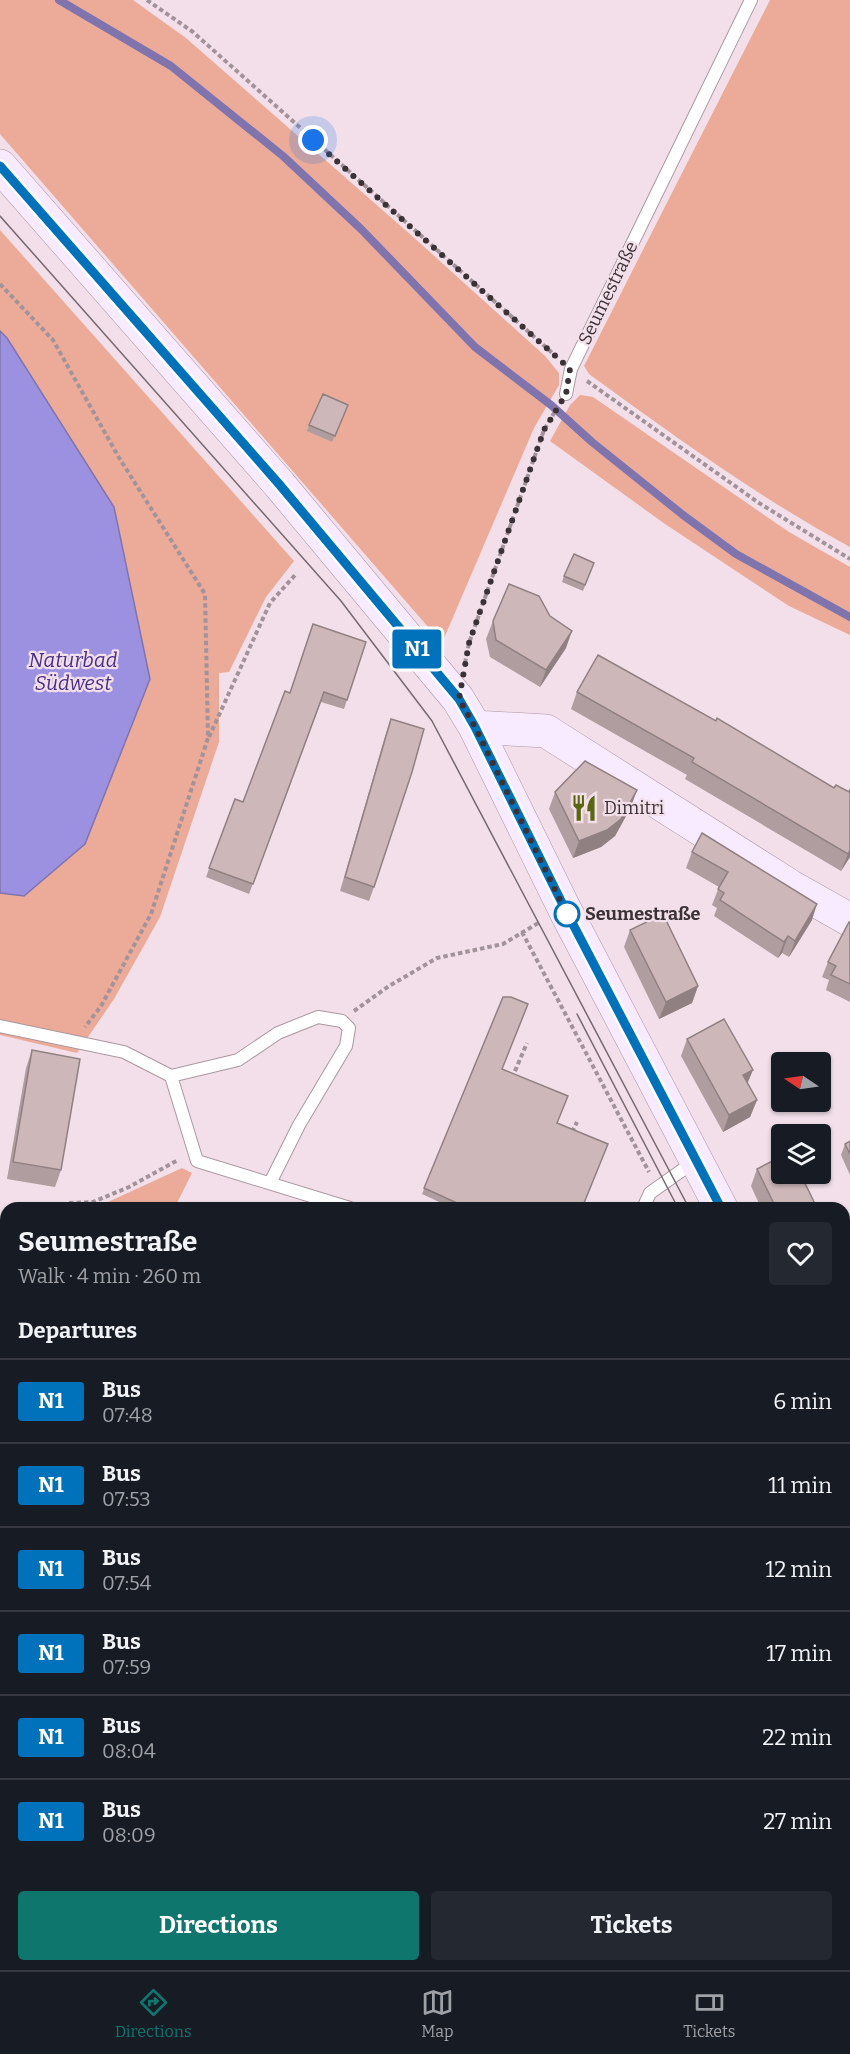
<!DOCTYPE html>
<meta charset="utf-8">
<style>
:root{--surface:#171b24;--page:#242831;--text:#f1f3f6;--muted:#9ea1a6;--line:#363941;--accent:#0f766e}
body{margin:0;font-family:Bitter,serif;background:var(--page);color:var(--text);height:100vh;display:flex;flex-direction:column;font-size:22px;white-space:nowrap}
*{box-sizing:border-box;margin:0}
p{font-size:20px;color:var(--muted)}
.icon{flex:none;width:33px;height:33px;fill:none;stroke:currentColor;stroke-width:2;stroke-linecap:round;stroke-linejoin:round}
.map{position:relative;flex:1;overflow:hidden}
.side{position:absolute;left:0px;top:1202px;width:850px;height:770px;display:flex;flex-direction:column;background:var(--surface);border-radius:18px 18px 0 0;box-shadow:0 2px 4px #0004}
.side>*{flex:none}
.badge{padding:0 12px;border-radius:4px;font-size:21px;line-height:39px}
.needle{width:39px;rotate:283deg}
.controls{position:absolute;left:771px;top:1052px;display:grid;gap:12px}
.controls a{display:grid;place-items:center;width:60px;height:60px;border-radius:6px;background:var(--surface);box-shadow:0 2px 4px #0004;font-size:30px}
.you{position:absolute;width:30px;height:30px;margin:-15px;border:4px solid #fff;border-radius:50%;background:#1a73e8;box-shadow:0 0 0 9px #1a73e833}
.map>.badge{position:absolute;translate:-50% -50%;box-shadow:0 0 0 3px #fff}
h2{padding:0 18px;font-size:22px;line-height:54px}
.round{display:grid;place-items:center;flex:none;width:63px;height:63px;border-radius:6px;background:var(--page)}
.summary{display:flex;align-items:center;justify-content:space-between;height:102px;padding:0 18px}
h1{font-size:28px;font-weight:700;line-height:45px}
.button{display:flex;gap:12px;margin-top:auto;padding:12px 18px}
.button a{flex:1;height:69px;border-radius:6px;background:var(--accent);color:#fff;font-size:24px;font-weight:700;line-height:69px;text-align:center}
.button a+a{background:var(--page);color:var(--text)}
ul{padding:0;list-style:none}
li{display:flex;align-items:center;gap:18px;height:84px;padding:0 18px;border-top:2px solid var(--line)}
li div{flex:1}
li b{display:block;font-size:22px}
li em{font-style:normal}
li .badge{min-width:66px;font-weight:700;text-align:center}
.menu{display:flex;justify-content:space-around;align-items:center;height:84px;border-top:2px solid var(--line);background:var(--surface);font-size:16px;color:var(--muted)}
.menu a{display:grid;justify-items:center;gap:3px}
.menu .current{color:var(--accent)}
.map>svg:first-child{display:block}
.green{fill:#ecab98}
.water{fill:#9c90e1;stroke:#7f74ae;stroke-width:1.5}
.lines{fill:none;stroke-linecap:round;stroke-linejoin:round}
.stream{stroke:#7f74ae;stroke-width:8}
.lane-casing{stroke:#aa98a1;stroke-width:14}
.street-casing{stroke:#aa98a1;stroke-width:26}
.secondary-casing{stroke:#aa98a1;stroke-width:34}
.path{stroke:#a2939b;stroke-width:4;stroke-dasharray:4.5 3;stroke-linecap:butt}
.lane{stroke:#fff;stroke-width:12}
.street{stroke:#fff;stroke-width:24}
.secondary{stroke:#f9ebff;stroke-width:33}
.tram{stroke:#75696f;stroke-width:1.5}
.rail{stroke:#75696f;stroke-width:4.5;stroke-dasharray:12 6;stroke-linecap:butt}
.wall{fill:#b09d9f}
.shaded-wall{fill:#908082}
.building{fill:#cdb7b9;stroke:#908082;stroke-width:1.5}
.line-casing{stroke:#fff;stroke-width:14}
.line{stroke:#0072bc;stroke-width:9}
.walk{stroke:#3a3236;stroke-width:6;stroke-dasharray:0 10.8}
.stop-dot{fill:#fff;stroke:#0072bc;stroke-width:3}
.labels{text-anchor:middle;stroke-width:4.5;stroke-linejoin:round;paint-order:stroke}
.street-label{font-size:18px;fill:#3a3236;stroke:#f2dfe9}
.poi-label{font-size:18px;fill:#3a3236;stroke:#f2dfe9;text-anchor:start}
.stop-label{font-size:18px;font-weight:bold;fill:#3a3236;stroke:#f2dfe9;text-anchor:start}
.water-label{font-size:20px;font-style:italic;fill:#472f8c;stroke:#f2dfe9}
</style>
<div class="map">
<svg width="850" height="1970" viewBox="0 0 850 1970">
<rect width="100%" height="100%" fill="#f2dfe9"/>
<path class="green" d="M0,0H133L186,38L411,235L545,356L559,373V385L534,428L442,643L0,134Z
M770,0H850V547C758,497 674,436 589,374L584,366Z
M0,230L294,561L266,597L229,672L219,673V742L160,917L114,999L77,1053L0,1035V893L24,896L0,331Z
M580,395L593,397L789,532L850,567V635L789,606L665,524L550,441L570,405Z
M182,1168L192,1173L175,1207H97Z
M0,1262H6V1396L0,1394Z"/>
<path class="water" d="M0,331L7,338L114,507L150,679L85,844L24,896L0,893Z"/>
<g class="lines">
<path class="stream" d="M59,0L171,66L283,156L361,229L475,347L551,405L592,442L683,515L736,554L850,617"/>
<defs>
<path id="lane" d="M566,394L571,369L751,0
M0,1026L124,1052L171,1076L197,1161L350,1208
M171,1076L238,1060L278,1033L318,1017L342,1021L349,1028L346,1046L299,1125L270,1183
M643,1208L650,1193L695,1161"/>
<path id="street" d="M844,1398L850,1393
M641,1965L654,1970"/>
<path id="secondary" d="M0,166L279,484L458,699L475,727L565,910L721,1208
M475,727L546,731L790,886L850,920
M844,1440L850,1445"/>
</defs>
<use href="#lane" class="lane-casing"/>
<use href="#street" class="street-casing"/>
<use href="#secondary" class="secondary-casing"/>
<path class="path" d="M147,0L193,32L558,358
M0,284L53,340L118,456L205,594L208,738L151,914L101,1006L85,1027
M587,381L759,503L850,559
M465,663L469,643L544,430L557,408
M209,737L270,603L296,574
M522,932L649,1172
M354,1011L389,986L437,958L503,944L540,922
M512,1078L527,1043
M572,1132L577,1122
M69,1203L93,1202L129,1187L178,1160
M844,1814L850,1816"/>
<use href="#lane" class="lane"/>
<use href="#street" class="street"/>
<use href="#secondary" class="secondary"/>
<path class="tram" d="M0,216L341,601L432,721L689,1208
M577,1014L678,1208
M844,1448L850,1452"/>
<path class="rail" d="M0,1422L6,1424
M0,1438L6,1441
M844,1767L850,1770
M844,1784L850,1786"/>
</g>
<path class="wall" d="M346,411L332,442L307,431L309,425Z
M594,563L583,591L562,582L564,576Z
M493,621L566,648L540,687L490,657L486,639Z
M366,642L344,709L321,702L249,894L206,877L235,799L243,802L289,693Z
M577,692L834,788L849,792L850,789V857L841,871L685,779L687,775L571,709Z
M391,719L374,887L369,901L340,891L386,733Z
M555,792L631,807L615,836L601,847L573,858L549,809Z
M692,852L812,920L789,957L782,953L778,958L714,916L717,908L712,905L719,887L686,868Z
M850,922V1002L826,990L829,980L822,977L828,962Z
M630,930L698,986L692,1003L659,1019L624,947Z
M503,997L502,1069L557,1123L582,1208H452L422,1194Z
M687,1039L757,1100L750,1117L723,1132L681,1056Z
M32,1050L61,1170L55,1187L7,1179L26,1068Z
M850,1141V1175L841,1155L845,1144Z
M757,1169L817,1208H761L751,1186Z
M442,1965H483L481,1970H446L441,1969Z
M728,1965H844L843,1970H740L728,1966Z"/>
<path class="shaded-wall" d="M572,631L566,648L540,687L546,670Z
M637,790L631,807L615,836L601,847L573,858L579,841Z
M850,850V857L841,871L848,854Z
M817,904L812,920L789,957L795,941Z
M788,936L782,953L778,958L784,942Z
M698,986L692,1003L659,1019L666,1002Z
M753,1070L746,1087L743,1075Z
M757,1100L750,1117L723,1132L729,1115Z
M850,1334V1348L844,1351V1337Z"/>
<path class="building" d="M323,394L348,405L335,436L309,425Z
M574,554L594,563L585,585L564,576Z
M509,584L539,596L550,616L572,631L546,670L496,640L493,621Z
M313,624L366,642L347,700L324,692L253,884L209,868L235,799L243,802L285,691L290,693Z
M598,655L716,721L717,718L834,788L836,785L849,792L850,789V850L848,854L692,762L694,758L577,692Z
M391,719L424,729L412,772L374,887L345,877Z
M585,761L637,790L621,819L607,830L579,841L555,792Z
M702,833L817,904L795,941L788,936L784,942L720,900L724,893L718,889L728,872L692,852Z
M663,914L698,986L666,1002L630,930Z
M849,922H850V984L831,975L836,966L828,962Z
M503,997H511L528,1004L502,1069L568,1096L557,1123L608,1144L582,1208H468L424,1188Z
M724,1019L753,1070L743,1075L757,1100L729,1115L687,1039Z
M32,1050L80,1059L61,1170L13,1162Z
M850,1141V1154L845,1144Z
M782,1156V1173H800L817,1208H776L757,1169Z
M844,1262L850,1273V1334L844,1337Z
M472,1965H483L482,1968Z
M530,1965H565L564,1970H528Z
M766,1965H844L843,1970H783Z"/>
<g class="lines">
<defs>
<path id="line" d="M0,166L279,484L459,699L475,727L565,909L721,1208"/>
</defs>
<use href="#line" class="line-casing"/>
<use href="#line" class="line"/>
<path class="walk" d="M313,140L570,369L566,394L544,430L469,643L459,699L475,727L567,914"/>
</g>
<defs>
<symbol id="restaurant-bare" viewBox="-9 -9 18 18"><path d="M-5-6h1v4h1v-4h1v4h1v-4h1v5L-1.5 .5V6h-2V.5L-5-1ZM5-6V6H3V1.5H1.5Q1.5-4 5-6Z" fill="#5a670e" stroke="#f2dfe9" stroke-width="2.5" paint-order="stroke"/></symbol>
</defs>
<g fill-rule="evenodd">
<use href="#restaurant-bare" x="565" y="789" width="38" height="38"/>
</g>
<circle class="stop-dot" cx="567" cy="914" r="12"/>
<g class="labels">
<g class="street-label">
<text transform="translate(608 293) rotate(-64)" y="6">Seumestraße</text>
</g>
<g class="poi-label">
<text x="604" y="814">Dimitri</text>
</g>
<g class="stop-label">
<text x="585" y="920">Seumestraße</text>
</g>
<g class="water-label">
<text x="73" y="667">Naturbad<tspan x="73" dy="23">Südwest</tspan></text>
</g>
</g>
</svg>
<div class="controls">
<a><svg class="needle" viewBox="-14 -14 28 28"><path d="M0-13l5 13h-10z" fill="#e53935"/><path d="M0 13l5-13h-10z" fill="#9ea1a6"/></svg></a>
<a><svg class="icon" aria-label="layers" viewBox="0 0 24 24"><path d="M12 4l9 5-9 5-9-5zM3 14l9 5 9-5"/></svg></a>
</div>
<div class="you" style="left:313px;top:140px"></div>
<b class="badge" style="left:417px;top:649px;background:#0072bc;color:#fff">N1</b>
<section class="side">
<div class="summary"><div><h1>Seumestraße</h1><p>Walk · 4 min · 260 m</p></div><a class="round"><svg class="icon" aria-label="heart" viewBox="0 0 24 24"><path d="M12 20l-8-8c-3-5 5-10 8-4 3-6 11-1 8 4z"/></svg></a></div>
<h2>Departures</h2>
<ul>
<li><span class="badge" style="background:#0072bc;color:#fff">N1</span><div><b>Bus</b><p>07:48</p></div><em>6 min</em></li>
<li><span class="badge" style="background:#0072bc;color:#fff">N1</span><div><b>Bus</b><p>07:53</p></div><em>11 min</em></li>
<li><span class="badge" style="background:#0072bc;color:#fff">N1</span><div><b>Bus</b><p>07:54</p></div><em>12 min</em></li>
<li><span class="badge" style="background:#0072bc;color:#fff">N1</span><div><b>Bus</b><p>07:59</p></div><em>17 min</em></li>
<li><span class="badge" style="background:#0072bc;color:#fff">N1</span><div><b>Bus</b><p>08:04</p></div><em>22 min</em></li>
<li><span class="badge" style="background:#0072bc;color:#fff">N1</span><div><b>Bus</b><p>08:09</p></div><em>27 min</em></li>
</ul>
<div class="button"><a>Directions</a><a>Tickets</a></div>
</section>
</div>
<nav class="menu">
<a class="current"><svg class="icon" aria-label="directions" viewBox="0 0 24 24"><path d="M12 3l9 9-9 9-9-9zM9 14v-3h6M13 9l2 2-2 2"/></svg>Directions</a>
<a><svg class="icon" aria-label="map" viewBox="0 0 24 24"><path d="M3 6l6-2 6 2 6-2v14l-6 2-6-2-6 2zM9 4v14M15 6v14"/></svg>Map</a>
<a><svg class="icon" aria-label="tickets" viewBox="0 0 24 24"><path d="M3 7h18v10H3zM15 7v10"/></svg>Tickets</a>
</nav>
